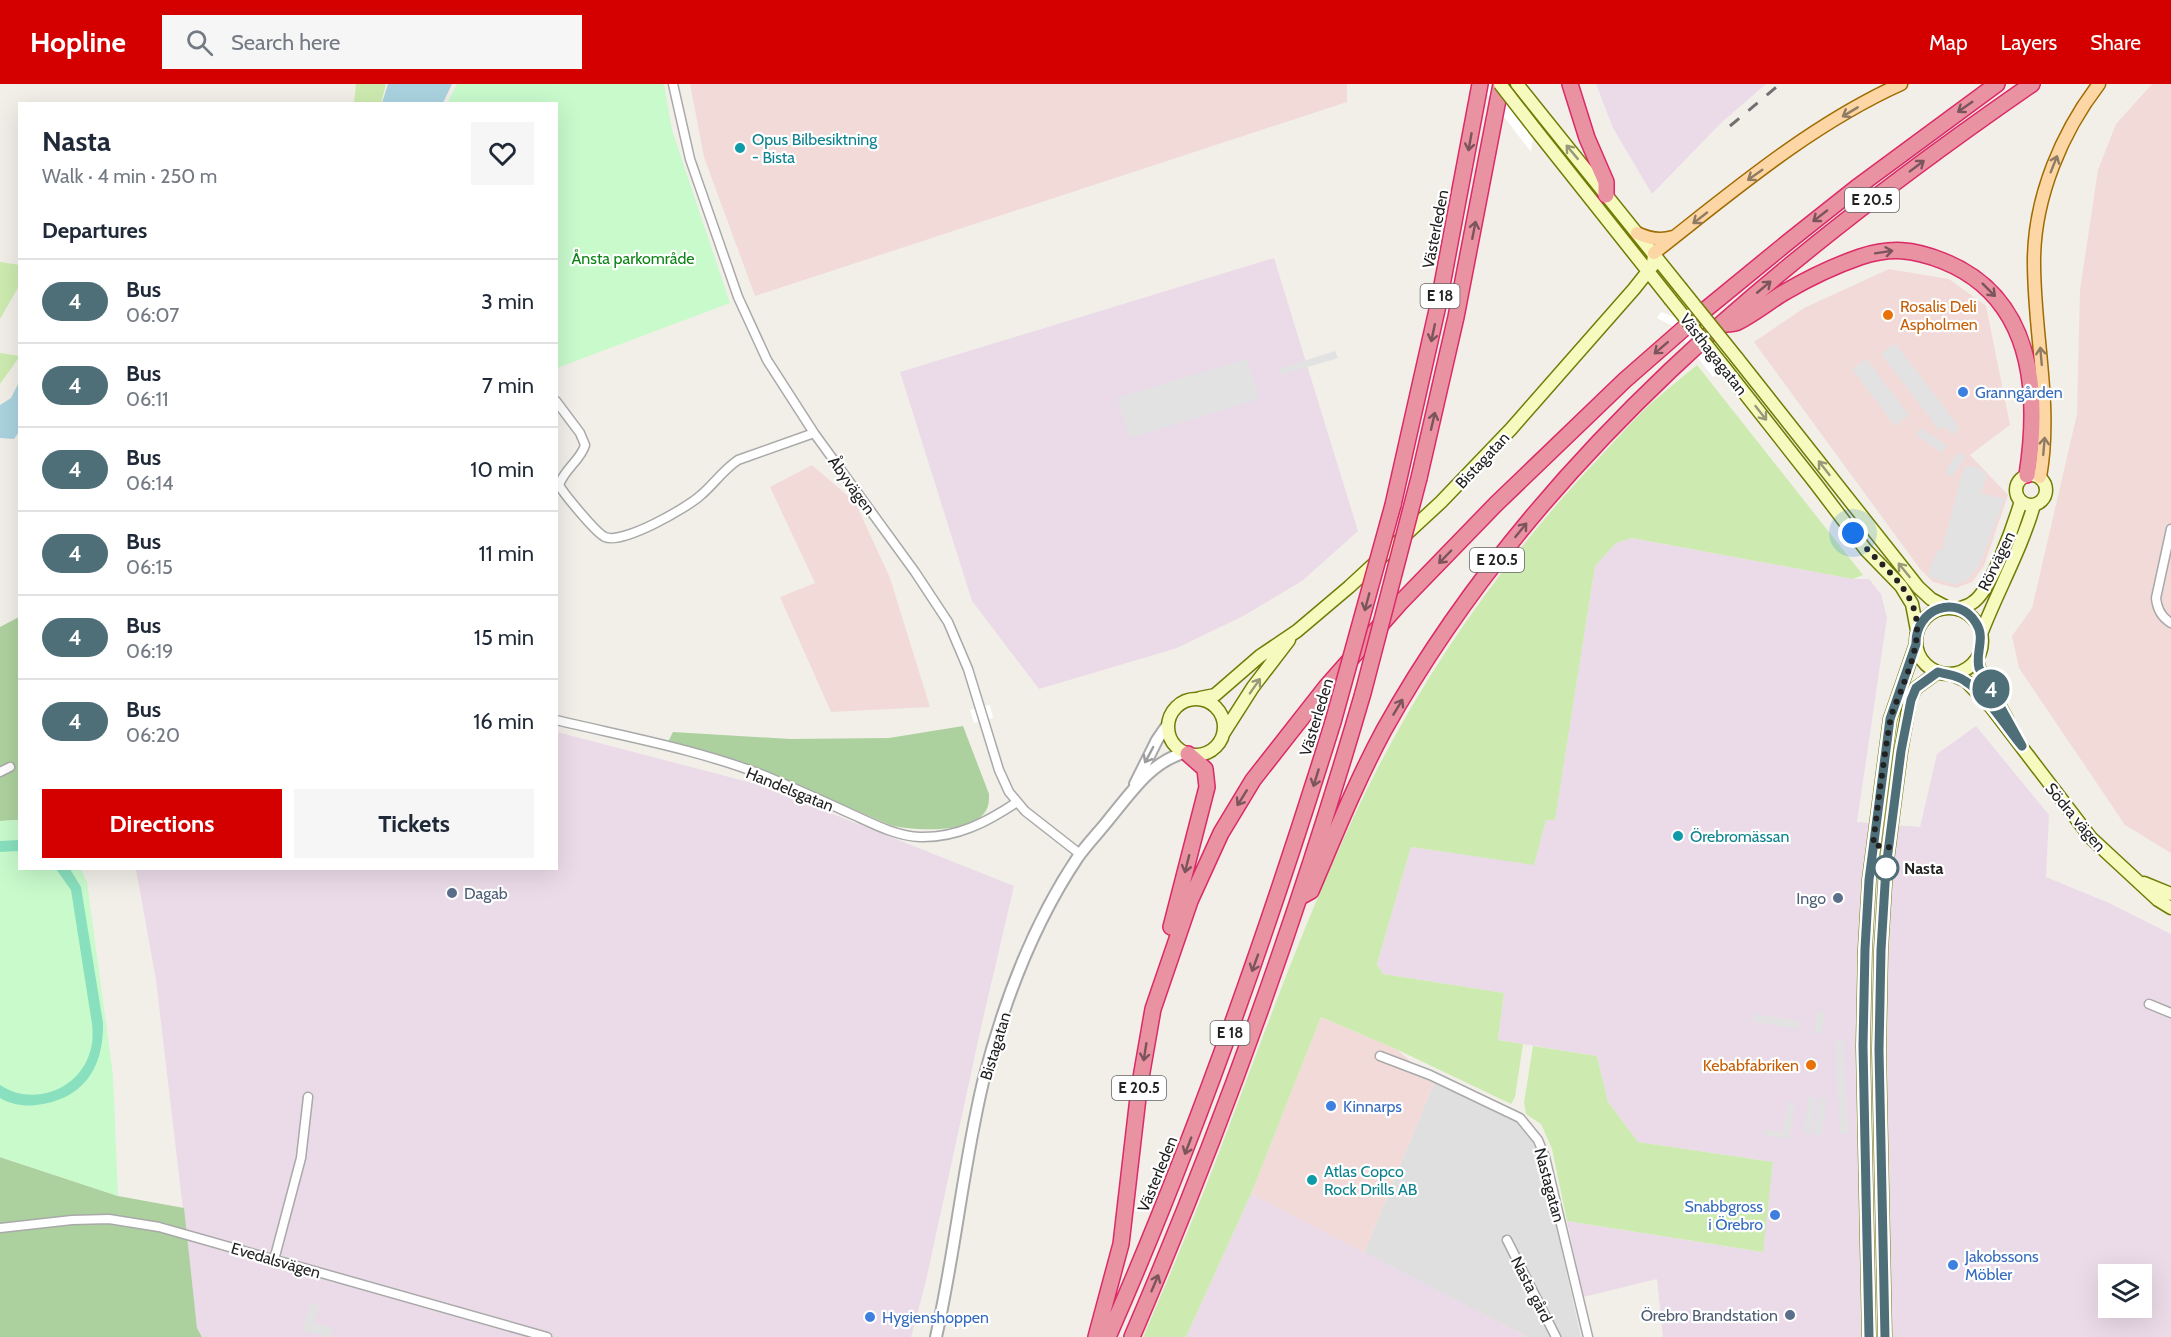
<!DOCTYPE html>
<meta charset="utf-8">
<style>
:root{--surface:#fff;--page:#f6f6f7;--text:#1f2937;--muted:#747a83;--line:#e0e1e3;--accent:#d40000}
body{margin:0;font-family:Cabin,sans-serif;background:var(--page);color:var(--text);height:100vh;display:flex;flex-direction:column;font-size:22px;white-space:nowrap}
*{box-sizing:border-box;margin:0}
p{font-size:20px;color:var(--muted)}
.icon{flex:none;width:33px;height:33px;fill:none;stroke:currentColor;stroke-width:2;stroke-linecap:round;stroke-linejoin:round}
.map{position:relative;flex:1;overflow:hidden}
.details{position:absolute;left:18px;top:18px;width:540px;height:768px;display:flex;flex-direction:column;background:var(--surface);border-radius:0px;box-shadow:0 6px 24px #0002}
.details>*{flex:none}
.badge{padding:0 12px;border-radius:20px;font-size:21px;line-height:39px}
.buttons{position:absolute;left:2098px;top:1180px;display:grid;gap:12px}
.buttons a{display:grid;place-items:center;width:54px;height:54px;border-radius:0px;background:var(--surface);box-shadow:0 6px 24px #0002;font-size:30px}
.you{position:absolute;width:30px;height:30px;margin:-15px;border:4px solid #fff;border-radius:50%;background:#1a73e8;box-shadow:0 0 0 9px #1a73e833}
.map>.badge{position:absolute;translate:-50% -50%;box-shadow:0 0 0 3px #fff}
h2{padding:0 24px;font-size:22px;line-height:54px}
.round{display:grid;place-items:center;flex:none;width:63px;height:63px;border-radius:0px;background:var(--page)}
.headline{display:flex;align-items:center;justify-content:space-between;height:102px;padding:0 24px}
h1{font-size:28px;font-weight:700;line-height:45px}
.action{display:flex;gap:12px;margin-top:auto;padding:12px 24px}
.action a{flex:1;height:69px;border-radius:0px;background:var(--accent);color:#fff;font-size:24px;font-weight:700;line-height:69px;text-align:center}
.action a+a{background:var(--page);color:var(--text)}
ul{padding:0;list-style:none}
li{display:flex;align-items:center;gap:18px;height:84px;padding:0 24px;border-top:2px solid var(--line)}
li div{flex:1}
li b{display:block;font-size:22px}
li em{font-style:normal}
li .badge{min-width:66px;font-weight:700;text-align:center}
header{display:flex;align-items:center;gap:36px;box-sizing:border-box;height:84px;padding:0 30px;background:var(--accent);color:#fff}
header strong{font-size:28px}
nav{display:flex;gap:33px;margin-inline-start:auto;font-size:21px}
.search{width:420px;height:54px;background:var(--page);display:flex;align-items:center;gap:15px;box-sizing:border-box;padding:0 21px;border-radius:0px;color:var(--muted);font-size:22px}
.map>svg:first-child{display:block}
.residential{fill:#e0dfdf}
.commercial{fill:#f2dad9}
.industrial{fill:#ebdbe8;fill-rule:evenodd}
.grass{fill:#cdebb0}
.forest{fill:#add19e}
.park{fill:#c8facc}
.pitch{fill:#88e0be}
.parking{fill:#e2e2e2}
.water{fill:#aad3df}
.pier{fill:#fff}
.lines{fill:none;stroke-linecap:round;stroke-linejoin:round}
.minor-casing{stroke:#a9a9a9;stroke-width:11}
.tertiary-casing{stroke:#a9a9a9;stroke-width:14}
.secondary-casing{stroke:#707d05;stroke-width:15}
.primary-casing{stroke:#a06b00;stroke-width:15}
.motorway-casing{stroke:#dc2a67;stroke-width:18}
.minor{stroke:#fff;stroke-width:8}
.tertiary{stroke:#fff;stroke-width:10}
.secondary{stroke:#f7fabf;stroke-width:12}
.primary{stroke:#fcd6a4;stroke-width:12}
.motorway{stroke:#e892a2;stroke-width:15}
.rail{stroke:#707070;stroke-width:3;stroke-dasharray:12 12;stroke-linecap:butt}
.secondary-bridge-casing{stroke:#707d05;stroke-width:15;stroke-linecap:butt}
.motorway-bridge-casing{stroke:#dc2a67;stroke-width:18;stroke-linecap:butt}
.secondary-bridge{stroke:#f7fabf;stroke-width:12}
.motorway-bridge{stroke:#e892a2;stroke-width:15}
.oneway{stroke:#7b545c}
.oneway2{stroke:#8f7c63}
.oneway3{stroke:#979978}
.oneway4{stroke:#9c9c9c}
.line-casing{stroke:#fff;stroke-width:14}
.line{stroke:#4f6f78;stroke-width:9}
.walk{stroke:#222;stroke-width:6;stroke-dasharray:0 10.8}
.culture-dot{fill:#0f9aa8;stroke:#fff;stroke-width:2}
.food-dot{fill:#e8710a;stroke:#fff;stroke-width:2}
.shop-dot{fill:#3f7fe0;stroke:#fff;stroke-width:2}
.stop-dot{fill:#fff;stroke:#4f6f78;stroke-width:3}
.service-dot{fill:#5c6f8a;stroke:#fff;stroke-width:2}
.labels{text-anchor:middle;stroke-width:4.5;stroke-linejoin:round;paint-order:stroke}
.shield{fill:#fff;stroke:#646464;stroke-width:1.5}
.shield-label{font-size:15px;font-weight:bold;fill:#222}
.culture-label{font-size:16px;fill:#0d838f;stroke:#fff;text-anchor:start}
.street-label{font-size:16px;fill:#222;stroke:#fff}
.park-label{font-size:16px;fill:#0c8416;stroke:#fff}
.food-label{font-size:16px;fill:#c56008;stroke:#fff;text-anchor:start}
.shop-label{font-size:16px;fill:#366cbe;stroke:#fff;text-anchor:start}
.stop-label{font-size:16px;font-weight:bold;fill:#222;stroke:#fff;text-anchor:start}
.service-label{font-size:16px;fill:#4e5e75;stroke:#fff;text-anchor:end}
</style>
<header>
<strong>Hopline</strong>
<div class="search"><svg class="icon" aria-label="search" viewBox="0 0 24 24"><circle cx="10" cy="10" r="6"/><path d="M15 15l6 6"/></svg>Search here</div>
<nav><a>Map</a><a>Layers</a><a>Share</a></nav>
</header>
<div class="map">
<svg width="2171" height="1253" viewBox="0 0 2171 1253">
<rect width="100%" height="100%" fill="#f2efe9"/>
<path class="residential" d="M1434,999L1506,1031L1525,1044L1538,1068L1545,1092L1581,1253H1528L1364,1169Z"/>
<path class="commercial" d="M690,0H1347V18L755,212L704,73Z
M2152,0H2171V769L2125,741L2019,584L2012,552L2032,524L2077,330L2080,206L2098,86L2116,40Z
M1889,185L1949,195L1986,222L2010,341L1970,371L2008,411L1984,482L1972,498L1956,504L1933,498L1920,485L1754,258L1804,224Z
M812,381L855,418L890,494L930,623L831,628L780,513L815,499L770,403Z
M1321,933L1398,966L1434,999L1364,1169L1251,1110Z"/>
<path class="industrial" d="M1596,0H1766L1722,38L1652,110L1613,44Z
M1274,174L1358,447L1302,497L1245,531L1177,564L1039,605L972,517L900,288Z
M1632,454L1853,495H1869L1881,510L1887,534L1857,738L1920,743L1937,670L1976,642L2049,731L2046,793L2109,819L2171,850V1253H1663L1657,1195L1583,1213L1567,1137L1762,1168L1773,1078L1638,1058L1608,1018L1597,972L1498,956L1504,909L1383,890L1377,880L1411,763L1534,780L1546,736L1555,735L1595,482L1616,459ZM2109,1191H2142V1224H2109Z
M557,648L760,701L1014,802L982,939L925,1201L911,1253H202L197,1244L156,896L136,785L556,784Z
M1251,1110L1528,1253H1186Z"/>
<path class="grass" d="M356,0H386L381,19H354Z
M0,178L20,181L19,202L0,235Z
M0,269L20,272L0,300Z
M1697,281L1863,491L1853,495L1632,454L1616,459L1595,482L1555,736H1546L1534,781L1411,763L1377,880L1383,890L1504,909L1498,956L1523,960L1515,1013L1511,1020L1398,966L1321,933L1251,1110L1186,1253H1143C1168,1196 1192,1138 1215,1079C1260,962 1301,844 1355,730C1416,600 1499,480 1598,375C1615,357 1631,338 1649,321C1665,307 1681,294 1697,281Z
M1533,962L1597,972L1608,1018L1638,1058L1773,1078L1763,1168L1567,1137L1552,1065L1541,1040L1526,1030L1524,1019Z"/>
<path class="forest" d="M19,533V736L0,737V543Z
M963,642L989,710C989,717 989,723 985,728C971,750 912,747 890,741L769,689L668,658L673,648L790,655L889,654Z
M0,1073L118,1112L184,1124L197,1244L202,1253H0Z"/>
<path class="park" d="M457,0H664L672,46L730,219L557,284L556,20L447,19Z
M19,736L20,784L81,785L87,798L113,991L118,1112L0,1073V737Z"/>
<path class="pitch" d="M19,756V767L0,768V757Z
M56,785H70L81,803L103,939C104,984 83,1016 36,1021C25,1023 10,1020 0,1014V1001C33,1023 79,1006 90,968C93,959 93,949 92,940L71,806Z"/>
<path class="parking" d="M1895,259L1960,344L1952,351L1945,342L1939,346L1881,270Z
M1335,267L1338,274L1281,291L1279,285Z
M1247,275L1259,315L1130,354L1117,314Z
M1866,275L1909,331L1895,342L1852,285Z
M1920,344L1947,361L1942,369L1916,351Z
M1958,368L1965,373L1952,393L1945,388Z
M1964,382L1978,383L1987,391L1981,409L2005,415L1979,482L1967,496L1955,501L1928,492L1937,466H1942Z
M1817,927L1825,928L1821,950L1814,949Z
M1755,930L1800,937L1799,945L1753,938Z
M1835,955H1843L1848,1050H1840Z
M1809,1012L1816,1014L1811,1050L1803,1049Z
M1819,1014L1827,1015L1821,1051L1813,1050Z
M1788,1018L1795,1019L1789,1055L1764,1051V1046L1783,1048Z
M310,1219L319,1222L314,1239L333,1244L331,1253L303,1247Z"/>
<path class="water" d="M388,0H452L443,19H382Z
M19,298V348L14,355L0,354V321L11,314Z"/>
<path class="pier" d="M1479,0H1527L1538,17L1531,68Z
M1684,197L1741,270L1713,293L1673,242L1657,234L1661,228L1674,233L1665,221Z
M990,621L993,634L974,639L970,626Z"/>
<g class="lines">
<defs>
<path id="minor" d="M673,0L690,75L738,213L767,276L814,349L915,488L948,538L968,585L999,686L1009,708L1025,727L1080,770
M556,317L580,349L585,361C581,376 565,384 559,401C564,410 596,449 605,453C622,461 687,424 701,411C714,400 723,386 738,376L814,349
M2171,445L2156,514C2157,525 2161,533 2171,539
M556,636C627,653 701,666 768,693C794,704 821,716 847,728C870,738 894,752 920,753C957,754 987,738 1017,718
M0,688L10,683
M2149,920L2171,929
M1380,972L1430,991L1520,1034L1538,1056L1545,1073L1588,1253
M0,1144L72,1136L109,1135L159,1143L547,1253
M1507,1156L1556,1253
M274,1176L301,1074L308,1013"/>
<path id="tertiary" d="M1135,700L1157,656L1168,640
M936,1253C955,1169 963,1082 983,998C1003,920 1033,840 1078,773C1088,759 1100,747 1110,734C1131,709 1150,679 1183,669"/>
<path id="secondary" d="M1517,0L1680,203
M1535,45L1670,215
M1737,274L1918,503L1931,515L1948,524
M1724,283L1816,400L1866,466L1901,502L1912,520L1917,546
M2016 406a15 15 0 1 1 30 0a15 15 0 1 1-30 0Z
M1916 557a33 33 0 1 1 66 0a33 33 0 1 1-66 0Z
M1958,525C1963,523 1968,522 1972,519C1991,508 2014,440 2021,417
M1981,550C1998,506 2021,466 2034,421
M1977,576L1979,584L2007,635
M1953,591L1966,597L1991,623L2091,754L2158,816L2171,824
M1200,614L1215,611L1260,572L1297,547L1349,503L1441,418L1511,345L1634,205L1653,181L1654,169
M1168 643a28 28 0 1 1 56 0a28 28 0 1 1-56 0Z
M1223,650L1253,603L1289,556
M2144,799L2171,810
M1869,1253L1863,962L1865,865L1869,796L1890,635L1916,560
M1885,1253L1879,967L1881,866L1886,784L1901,667L1910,616L1916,604L1938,588"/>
<path id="primary" d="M1637,149C1649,155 1660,157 1673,153
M1654,169C1732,108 1810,41 1901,0
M2040,393C2053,320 2033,247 2034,174C2035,112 2062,48 2099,0"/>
<path id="motorway" d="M1570,0L1587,54L1606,98V111
M1722,240C1726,240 1731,240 1735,239C1744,237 1774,214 1785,208C1809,194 1834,182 1860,173C1891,163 1913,165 1943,177C2033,213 2040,307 2027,391
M1419,394L1456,233L1501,0
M1393,421L1439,217L1480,0
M1300,813L1311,807C1334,753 1356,698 1384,646C1535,375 1780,174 2032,0
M1171,843L1207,703L1205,685L1188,670
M1096,1253L1121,1160L1139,1005L1153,925L1190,817L1221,749L1253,696L1326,603L1400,519L1496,420L1625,296L1705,226L1788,158L1856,104L1997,0
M1108,1253C1196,1053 1268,847 1333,638
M1132,1253C1222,1043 1299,829 1363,609"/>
</defs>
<use href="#minor" class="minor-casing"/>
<use href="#tertiary" class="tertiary-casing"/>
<use href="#secondary" class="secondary-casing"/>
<use href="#primary" class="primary-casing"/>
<use href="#motorway" class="motorway-casing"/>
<use href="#minor" class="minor"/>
<use href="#tertiary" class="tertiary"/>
<use href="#secondary" class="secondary"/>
<use href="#primary" class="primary"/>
<use href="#motorway" class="motorway"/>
<path class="rail" d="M1730,42L1780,0"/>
<defs>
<path id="secondary-bridge" d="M1500,0L1535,45
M1680,203L1737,274
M1670,215L1724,283"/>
<path id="motorway-bridge" d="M1363,609L1419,394
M1333,638L1393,421"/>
</defs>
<use href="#secondary-bridge" class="secondary-bridge-casing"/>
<use href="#motorway-bridge" class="motorway-bridge-casing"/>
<use href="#secondary-bridge" class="secondary-bridge"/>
<use href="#motorway-bridge" class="motorway-bridge"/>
</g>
<defs><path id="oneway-shaft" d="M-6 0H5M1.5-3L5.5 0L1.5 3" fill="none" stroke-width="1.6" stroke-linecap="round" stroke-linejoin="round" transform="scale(1.5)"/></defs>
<g class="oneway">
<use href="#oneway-shaft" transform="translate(1965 23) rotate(145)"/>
<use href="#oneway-shaft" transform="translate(1470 58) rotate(100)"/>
<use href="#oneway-shaft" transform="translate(1917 82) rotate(-37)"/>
<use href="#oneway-shaft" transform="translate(1820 132) rotate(142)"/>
<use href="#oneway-shaft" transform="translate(1474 146) rotate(-79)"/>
<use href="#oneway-shaft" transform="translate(1884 168) rotate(-9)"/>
<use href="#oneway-shaft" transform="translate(1764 203) rotate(-40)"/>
<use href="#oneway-shaft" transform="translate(1989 206) rotate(45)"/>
<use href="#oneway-shaft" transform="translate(1433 249) rotate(102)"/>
<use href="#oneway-shaft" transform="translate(1661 264) rotate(139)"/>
<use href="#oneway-shaft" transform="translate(1433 337) rotate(-77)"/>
<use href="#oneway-shaft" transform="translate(1521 446) rotate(-51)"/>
<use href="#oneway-shaft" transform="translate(1445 473) rotate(134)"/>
<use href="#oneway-shaft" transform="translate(1367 518) rotate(105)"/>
<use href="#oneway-shaft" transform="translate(1398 623) rotate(-59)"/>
<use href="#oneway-shaft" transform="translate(1316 694) rotate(107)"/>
<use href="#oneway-shaft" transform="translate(1242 714) rotate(122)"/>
<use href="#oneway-shaft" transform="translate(1187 780) rotate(104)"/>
<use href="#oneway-shaft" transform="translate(1255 879) rotate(110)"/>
<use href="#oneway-shaft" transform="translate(1145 968) rotate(99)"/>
<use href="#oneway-shaft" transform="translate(1188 1062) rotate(111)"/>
<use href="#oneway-shaft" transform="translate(1155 1199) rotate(-67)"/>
</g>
<g class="oneway2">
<use href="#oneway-shaft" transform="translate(1850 28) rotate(149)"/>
<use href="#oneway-shaft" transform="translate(2054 80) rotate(-68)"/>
<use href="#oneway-shaft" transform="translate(1755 91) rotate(145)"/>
<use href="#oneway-shaft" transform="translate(1700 134) rotate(142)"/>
<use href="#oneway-shaft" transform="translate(2041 272) rotate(-95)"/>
<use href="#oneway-shaft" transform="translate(2044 362) rotate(-85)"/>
</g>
<g class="oneway3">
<use href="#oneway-shaft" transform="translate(1572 68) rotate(-130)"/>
<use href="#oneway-shaft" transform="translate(1761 329) rotate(52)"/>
<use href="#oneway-shaft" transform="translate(1824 384) rotate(-128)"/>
<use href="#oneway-shaft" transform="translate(1904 486) rotate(-129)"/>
<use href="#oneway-shaft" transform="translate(1255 602) rotate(-55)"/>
</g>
<use class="oneway4" href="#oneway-shaft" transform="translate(1149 671) rotate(118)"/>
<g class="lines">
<defs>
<path id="line" d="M1869,1253L1863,962L1865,865L1869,796L1890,635L1916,560C1915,524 1958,509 1976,539C1986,554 1975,569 1979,584L2022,662C2007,644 1984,608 1965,597C1957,591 1948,591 1938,588L1916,604L1911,616L1901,667L1886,784L1881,866L1879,966L1885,1253"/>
</defs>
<use href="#line" class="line-casing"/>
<use href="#line" class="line"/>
<path class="walk" d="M1853,449C1871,473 1900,492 1912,520C1924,547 1912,578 1902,604C1898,615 1892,626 1890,638C1883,679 1878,720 1873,761L1889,763L1886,784"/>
</g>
<g class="culture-dot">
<circle cx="740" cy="64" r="6"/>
<circle cx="1678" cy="752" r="6"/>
<circle cx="1312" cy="1096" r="6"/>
</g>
<g class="food-dot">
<circle cx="1888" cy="231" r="6"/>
<circle cx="1811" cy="981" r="6"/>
</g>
<g class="shop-dot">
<circle cx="1963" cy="308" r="6"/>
<circle cx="1331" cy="1022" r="6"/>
<circle cx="1775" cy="1131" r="6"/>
<circle cx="1953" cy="1181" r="6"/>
<circle cx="870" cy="1233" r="6"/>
</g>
<circle class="stop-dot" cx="1886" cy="784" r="12"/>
<g class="service-dot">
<circle cx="452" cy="809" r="6"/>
<circle cx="1838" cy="814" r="6"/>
<circle cx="1790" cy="1231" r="6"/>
</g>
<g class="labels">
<g class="shield">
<rect x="1845" y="104" width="54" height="24" rx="4.5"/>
<rect x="1420.5" y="200" width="39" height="24" rx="4.5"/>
<rect x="1470" y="464" width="54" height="24" rx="4.5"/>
<rect x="1210.5" y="937" width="39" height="24" rx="4.5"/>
<rect x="1112" y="992" width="54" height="24" rx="4.5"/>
</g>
<g class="shield-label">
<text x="1872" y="121">E 20.5</text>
<text x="1440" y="217">E 18</text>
<text x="1497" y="481">E 20.5</text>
<text x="1230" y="954">E 18</text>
<text x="1139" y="1009">E 20.5</text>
</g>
<g class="culture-label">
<text x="752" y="61">Opus Bilbesiktning<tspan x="752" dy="18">- Bista</tspan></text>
<text x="1690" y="758">Örebromässan</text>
<text x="1324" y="1093">Atlas Copco<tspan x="1324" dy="18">Rock Drills AB</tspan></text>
</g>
<g class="street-label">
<text transform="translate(1435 145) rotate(-79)" y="6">Västerleden</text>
<text transform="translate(1714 270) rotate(52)" y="6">Västhagagatan</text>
<text transform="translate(1482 376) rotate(-47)" y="6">Bistagatan</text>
<text transform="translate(852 401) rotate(54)" y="6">Åbyvägen</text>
<text transform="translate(1996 477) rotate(-64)" y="6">Rörvägen</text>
<text transform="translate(1316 633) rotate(-73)" y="6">Västerleden</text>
<text transform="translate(790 705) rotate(22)" y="6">Handelsgatan</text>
<text transform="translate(2076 733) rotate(50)" y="6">Södra vägen</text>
<text transform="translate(995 962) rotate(-73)" y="6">Bistagatan</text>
<text transform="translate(1157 1090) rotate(-68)" y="6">Västerleden</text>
<text transform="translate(1550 1101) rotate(75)" y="6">Nastagatan</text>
<text transform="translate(276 1176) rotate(16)" y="6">Evedalsvägen</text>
<text transform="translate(1532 1205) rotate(63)" y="6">Nasta gård</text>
</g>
<g class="park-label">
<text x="633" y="180">Ånsta parkområde</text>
</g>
<g class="food-label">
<text x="1900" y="228">Rosalis Deli<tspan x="1900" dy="18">Aspholmen</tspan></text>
<text x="1799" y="987" text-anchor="end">Kebabfabriken</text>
</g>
<g class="shop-label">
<text x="1975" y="314">Granngården</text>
<text x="1343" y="1028">Kinnarps</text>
<text x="1763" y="1128" text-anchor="end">Snabbgross<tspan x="1763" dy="18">i Örebro</tspan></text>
<text x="1965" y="1178">Jakobssons<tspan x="1965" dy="18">Möbler</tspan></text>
<text x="882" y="1239">Hygienshoppen</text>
</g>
<g class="stop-label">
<text x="1904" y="790">Nasta</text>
</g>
<g class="service-label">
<text x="464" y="815" text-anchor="start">Dagab</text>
<text x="1826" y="820">Ingo</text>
<text x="1778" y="1237">Örebro Brandstation</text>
</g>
</g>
</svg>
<div class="buttons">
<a><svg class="icon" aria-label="layers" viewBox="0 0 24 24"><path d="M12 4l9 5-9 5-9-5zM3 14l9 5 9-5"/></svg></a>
</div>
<div class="you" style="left:1853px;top:449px"></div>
<b class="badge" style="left:1991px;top:605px;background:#4f6f78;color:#fff">4</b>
<section class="details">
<div class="headline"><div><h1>Nasta</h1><p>Walk · 4 min · 250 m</p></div><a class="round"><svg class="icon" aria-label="heart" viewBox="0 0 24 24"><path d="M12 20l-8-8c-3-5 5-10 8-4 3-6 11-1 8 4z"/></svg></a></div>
<h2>Departures</h2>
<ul>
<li><span class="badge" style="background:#4f6f78;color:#fff">4</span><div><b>Bus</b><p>06:07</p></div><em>3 min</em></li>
<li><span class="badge" style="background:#4f6f78;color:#fff">4</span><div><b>Bus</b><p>06:11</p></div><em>7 min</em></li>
<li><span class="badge" style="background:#4f6f78;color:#fff">4</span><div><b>Bus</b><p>06:14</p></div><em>10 min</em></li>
<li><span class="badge" style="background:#4f6f78;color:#fff">4</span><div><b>Bus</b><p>06:15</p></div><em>11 min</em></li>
<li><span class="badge" style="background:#4f6f78;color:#fff">4</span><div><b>Bus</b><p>06:19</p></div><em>15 min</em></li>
<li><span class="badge" style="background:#4f6f78;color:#fff">4</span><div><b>Bus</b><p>06:20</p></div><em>16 min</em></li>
</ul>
<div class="action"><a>Directions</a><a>Tickets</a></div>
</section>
</div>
